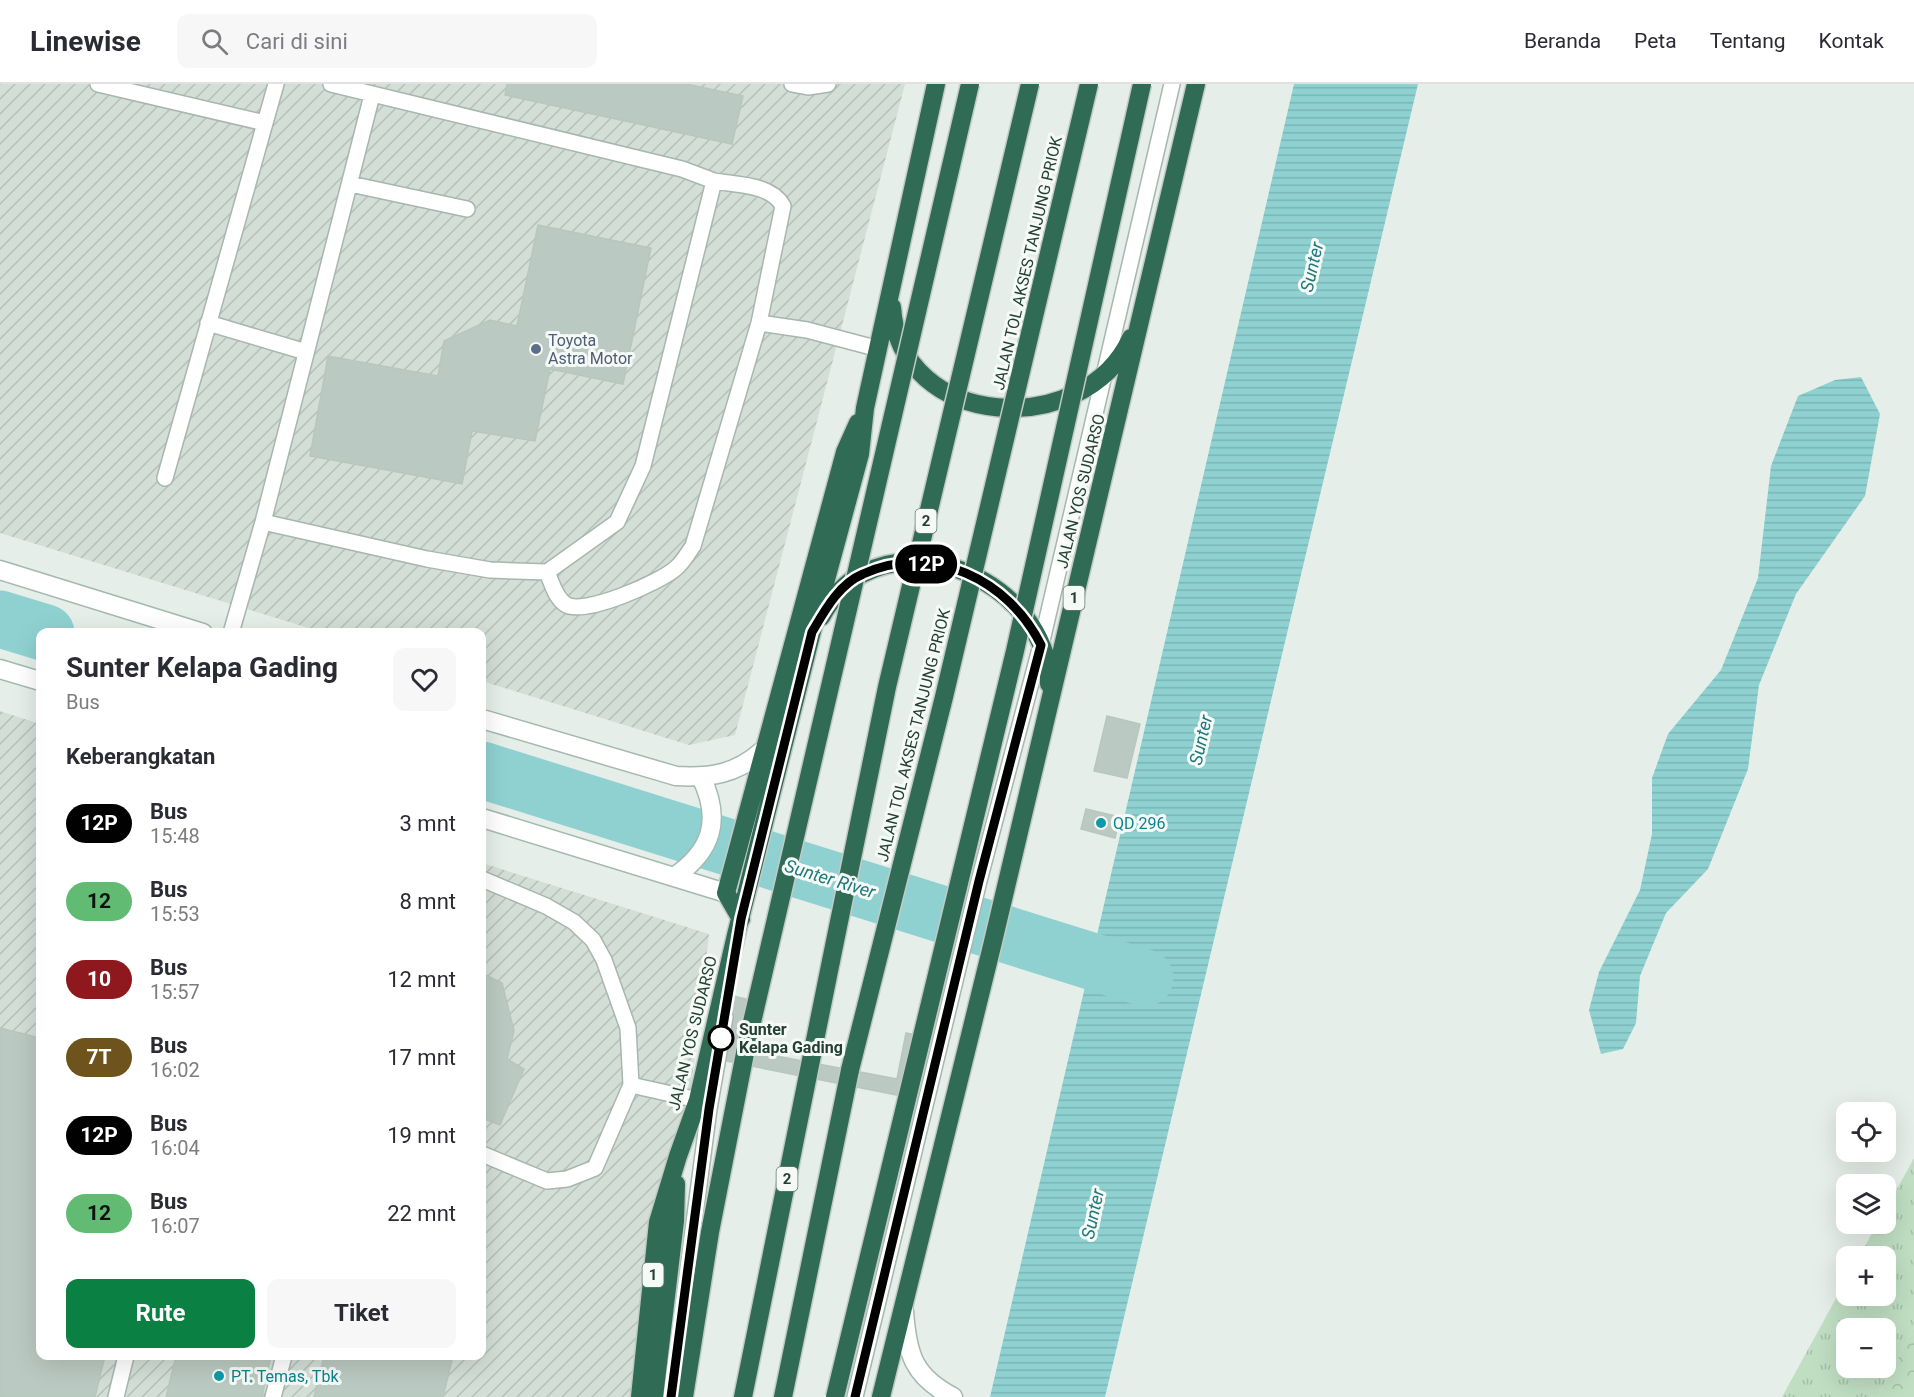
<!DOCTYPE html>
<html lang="id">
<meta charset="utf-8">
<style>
:root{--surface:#fff;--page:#f7f7f7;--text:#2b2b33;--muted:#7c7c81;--line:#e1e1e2;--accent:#0b8043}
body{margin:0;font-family:Roboto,sans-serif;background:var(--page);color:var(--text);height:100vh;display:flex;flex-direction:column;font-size:22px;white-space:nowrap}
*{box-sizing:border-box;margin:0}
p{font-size:20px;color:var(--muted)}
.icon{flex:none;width:33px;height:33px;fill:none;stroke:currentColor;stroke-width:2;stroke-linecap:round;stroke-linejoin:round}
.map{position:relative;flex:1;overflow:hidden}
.details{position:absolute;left:36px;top:544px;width:450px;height:732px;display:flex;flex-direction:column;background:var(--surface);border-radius:12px;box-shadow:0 6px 24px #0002}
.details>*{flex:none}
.badge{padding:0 12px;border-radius:20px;font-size:21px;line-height:39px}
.fabs{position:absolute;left:1836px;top:1018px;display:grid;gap:12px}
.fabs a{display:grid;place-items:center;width:60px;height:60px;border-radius:12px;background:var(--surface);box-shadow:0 6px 24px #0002;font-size:30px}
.map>.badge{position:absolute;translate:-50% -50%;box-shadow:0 0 0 3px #fff}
h2{padding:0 30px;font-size:22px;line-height:54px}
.round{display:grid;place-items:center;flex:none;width:63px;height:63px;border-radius:12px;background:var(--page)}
.headline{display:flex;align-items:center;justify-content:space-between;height:102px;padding:0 30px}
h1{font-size:28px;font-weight:700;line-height:45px}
.primary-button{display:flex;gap:12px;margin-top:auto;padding:12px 30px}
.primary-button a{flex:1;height:69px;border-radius:12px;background:var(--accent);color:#fff;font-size:24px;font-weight:700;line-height:69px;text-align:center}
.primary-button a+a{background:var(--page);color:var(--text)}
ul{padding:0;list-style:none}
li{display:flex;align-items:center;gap:18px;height:78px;padding:0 30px}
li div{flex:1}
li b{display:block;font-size:22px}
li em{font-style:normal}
li .badge{min-width:66px;font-weight:700;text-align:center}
header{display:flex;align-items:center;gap:36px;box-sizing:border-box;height:84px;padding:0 30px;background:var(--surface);border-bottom:2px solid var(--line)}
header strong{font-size:28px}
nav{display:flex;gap:33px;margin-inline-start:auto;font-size:21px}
.search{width:420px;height:54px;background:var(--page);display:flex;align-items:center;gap:15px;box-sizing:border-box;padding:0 21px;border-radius:12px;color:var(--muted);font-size:22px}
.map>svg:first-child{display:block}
.industrial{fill:url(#industrial-furrows)}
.grass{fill:url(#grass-tufts);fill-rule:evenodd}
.forest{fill:url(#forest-crowns)}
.water{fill:url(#water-rules)}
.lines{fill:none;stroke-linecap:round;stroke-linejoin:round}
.river{stroke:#8fd1d1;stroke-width:57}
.building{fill:#bac9c1;stroke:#b7c7be;stroke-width:1.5}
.lane-casing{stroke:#a7b6af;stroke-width:18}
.secondary-casing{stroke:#a3b9af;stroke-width:21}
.highway-casing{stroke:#c2cac6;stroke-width:21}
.lane{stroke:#fff;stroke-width:15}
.secondary{stroke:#fff;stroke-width:18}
.highway{stroke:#306b56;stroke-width:18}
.highway-bridge-casing{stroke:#c2cac6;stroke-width:21;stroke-linecap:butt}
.highway-bridge{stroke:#306b56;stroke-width:18}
.line-casing{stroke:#fff;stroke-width:14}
.line{stroke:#010101;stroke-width:9}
.service-dot{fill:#5c6f8a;stroke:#f6faf7;stroke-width:2}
.culture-dot{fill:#0f9aa8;stroke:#f6faf7;stroke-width:2}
.stop-dot{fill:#fff;stroke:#010101;stroke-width:3}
.labels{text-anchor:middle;stroke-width:6;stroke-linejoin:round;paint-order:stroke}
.shield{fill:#f6faf7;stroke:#63786e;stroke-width:1.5}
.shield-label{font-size:15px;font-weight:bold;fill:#244034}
.street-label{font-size:16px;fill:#244034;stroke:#f6faf7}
.service-label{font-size:16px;fill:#4e5e75;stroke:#f6faf7;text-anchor:start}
.culture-label{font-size:16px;fill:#0d838f;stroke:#f6faf7;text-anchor:start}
.stop-label{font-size:16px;font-weight:bold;fill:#244034;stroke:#f6faf7;text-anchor:start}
.water-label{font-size:18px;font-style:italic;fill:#1f797b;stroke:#f6faf7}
</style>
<header>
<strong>Linewise</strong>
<div class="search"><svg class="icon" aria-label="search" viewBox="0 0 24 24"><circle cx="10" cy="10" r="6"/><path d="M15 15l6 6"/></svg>Cari di sini</div>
<nav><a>Beranda</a><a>Peta</a><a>Tentang</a><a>Kontak</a></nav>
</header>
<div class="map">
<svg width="1914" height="1313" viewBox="0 0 1914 1313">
<defs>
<pattern id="industrial-furrows" width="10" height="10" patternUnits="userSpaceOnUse" patternTransform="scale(1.5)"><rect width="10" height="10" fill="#d3ded7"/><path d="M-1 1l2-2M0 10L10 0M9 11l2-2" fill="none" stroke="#b5c0b9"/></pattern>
<pattern id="grass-tufts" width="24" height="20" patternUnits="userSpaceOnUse" patternTransform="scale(1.5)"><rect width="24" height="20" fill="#bfdec2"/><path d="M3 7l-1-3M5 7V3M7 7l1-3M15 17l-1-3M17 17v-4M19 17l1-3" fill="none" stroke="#a4c0a7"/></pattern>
<pattern id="forest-crowns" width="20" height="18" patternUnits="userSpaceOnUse" patternTransform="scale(1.5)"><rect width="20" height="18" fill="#bfdec2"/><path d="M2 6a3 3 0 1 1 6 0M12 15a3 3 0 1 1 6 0" fill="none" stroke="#a4c0a7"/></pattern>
<pattern id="water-rules" width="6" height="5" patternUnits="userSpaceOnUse" patternTransform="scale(1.5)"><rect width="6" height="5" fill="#8fd1d1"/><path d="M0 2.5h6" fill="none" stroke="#7bb4b4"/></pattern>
</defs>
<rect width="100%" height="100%" fill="#e5eee9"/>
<path class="industrial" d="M0,0H905L735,651L689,661L482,597V549H325L0,449Z
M0,627L40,640V1272H482V779L709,850L655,1313H0Z"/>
<path class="grass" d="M1914,1074V1243L1878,1313H1782L1846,1196V1212H1886V1173H1859L1877,1140H1886V1125ZM1846,1245H1886V1284H1846Z"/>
<path class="forest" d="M1914,1243V1313H1878Z"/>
<path class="water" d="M1294,0H1418L1105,1313H990Z
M1861,293L1880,330L1865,412L1796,510L1759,601L1748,685L1708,785L1666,829L1640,892L1636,939L1623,965L1601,970L1589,926L1599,888L1640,806L1652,750V694L1668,650L1721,586L1758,494L1771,382L1798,312L1835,296Z"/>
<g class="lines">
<path class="river" d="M0,535L46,549
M482,686L1145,894"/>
</g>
<path class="building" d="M507,0H686L743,12L732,60L505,11Z
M538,141L651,164L623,300L550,285L535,357L472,347L462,400L310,372L328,272L438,292L444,257L490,236L517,242Z
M1107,632L1140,640L1127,694L1094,687Z
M1086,725L1120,733L1115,754L1081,745Z
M482,889L502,899L514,947L507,975L524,985L500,1041L482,1034Z
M733,912L750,916L740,965L897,995L906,949L930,954L917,1015L721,976Z
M0,944L40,954V1272H105L95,1313H0Z
M176,1272H271L262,1313H166Z
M324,1272H453L443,1313H314Z"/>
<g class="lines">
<defs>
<path id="lane" d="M98,0L265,39
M331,0L682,85L714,97L643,382L617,438L547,488C552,499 555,513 565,520C582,533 661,498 676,484C683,478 688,469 693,462L759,239L807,246L879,265
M792,0L808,3L828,0
M714,97C737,101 771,100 783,122L759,239
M350,100L467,125
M208,239L306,268
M165,394L276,0
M263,438L427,475L490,486L547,488
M231,549L263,438L372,11
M482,795L546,822L574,838L593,856L604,876L628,944L631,1001L595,1084L567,1095L547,1097L482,1070
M631,1001L698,1016
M116,1313L126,1272
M273,1313L284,1272
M671,1313L709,1025L725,933
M855,1313L979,797L1041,561L1172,0"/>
<path id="secondary" d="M0,486L203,549
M0,585L40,597
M482,635L676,692C711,694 736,690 762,667
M482,734L726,809
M674,793C712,767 722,736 701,693
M904,1227C907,1270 913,1292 953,1313"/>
<path id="highway" d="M892,223C900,346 1084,357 1131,254
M821,533C830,517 844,499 862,490C938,450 1049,513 1049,600
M741,835L726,809L845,368L858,339
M640,1313L658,1138L678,1072L698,1016L736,851L812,547L860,370L865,324L936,0
M654,1313L675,1137L676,1100
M743,1313L831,877
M783,1313L850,986
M881,1313L992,862L1196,0"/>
</defs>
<use href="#lane" class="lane-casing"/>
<use href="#secondary" class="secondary-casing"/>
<use href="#highway" class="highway-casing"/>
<use href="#lane" class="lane"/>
<use href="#secondary" class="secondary"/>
<use href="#highway" class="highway"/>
<defs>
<path id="highway-bridge" d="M831,877L887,603L1030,0
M850,986L944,613L1089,0
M684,1313L710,1148L746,964L970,0
M835,1313L1015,567L1142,0"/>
</defs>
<use href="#highway-bridge" class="highway-bridge-casing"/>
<use href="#highway-bridge" class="highway-bridge"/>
</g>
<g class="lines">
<defs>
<path id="line" d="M671,1313L709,1025L741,835L812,548C825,526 839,500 863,490C932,458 1009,496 1041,561L979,797L855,1313"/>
</defs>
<use href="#line" class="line-casing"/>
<use href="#line" class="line"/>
</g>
<circle class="service-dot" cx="536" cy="265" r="6"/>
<g class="culture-dot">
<circle cx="1101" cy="739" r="6"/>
<circle cx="219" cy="1292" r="6"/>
</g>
<circle class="stop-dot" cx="721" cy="954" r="12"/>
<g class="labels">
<g class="shield">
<rect x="915.5" y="425" width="21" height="24" rx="4.5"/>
<rect x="1063.5" y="502" width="21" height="24" rx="4.5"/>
<rect x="776.5" y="1083" width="21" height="24" rx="4.5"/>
<rect x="642.5" y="1179" width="21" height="24" rx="4.5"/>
</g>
<g class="shield-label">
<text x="926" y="442">2</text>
<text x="1074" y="519">1</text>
<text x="787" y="1100">2</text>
<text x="653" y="1196">1</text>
</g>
<g class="street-label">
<text transform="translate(1027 179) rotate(-77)" y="6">JALAN TOL AKSES TANJUNG PRIOK</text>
<text transform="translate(1080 407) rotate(-76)" y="6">JALAN YOS SUDARSO</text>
<text transform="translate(913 651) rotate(-76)" y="6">JALAN TOL AKSES TANJUNG PRIOK</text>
<text transform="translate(692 949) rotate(-76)" y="6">JALAN YOS SUDARSO</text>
</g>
<g class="service-label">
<text x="548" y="262">Toyota<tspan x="548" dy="18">Astra Motor</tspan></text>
</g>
<g class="culture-label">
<text x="1113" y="745">QD 296</text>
<text x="231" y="1298">PT. Temas, Tbk</text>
</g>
<g class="stop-label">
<text x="739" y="951">Sunter<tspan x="739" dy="18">Kelapa Gading</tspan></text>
</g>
<g class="water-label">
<text transform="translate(1312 183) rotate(-77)" y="6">Sunter</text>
<text transform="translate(1201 656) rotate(-77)" y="6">Sunter</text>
<text transform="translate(830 795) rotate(17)" y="6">Sunter River</text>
<text transform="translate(1093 1130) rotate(-78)" y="6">Sunter</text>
</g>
</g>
</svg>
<div class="fabs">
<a><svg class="icon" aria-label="locate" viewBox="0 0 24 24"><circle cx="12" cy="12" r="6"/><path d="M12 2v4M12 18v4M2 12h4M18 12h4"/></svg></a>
<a><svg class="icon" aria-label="layers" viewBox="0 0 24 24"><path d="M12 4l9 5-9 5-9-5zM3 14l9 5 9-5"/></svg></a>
<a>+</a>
<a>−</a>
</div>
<b class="badge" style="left:926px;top:480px;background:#010101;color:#fff">12P</b>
<section class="details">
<div class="headline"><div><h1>Sunter Kelapa Gading</h1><p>Bus</p></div><a class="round"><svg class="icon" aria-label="heart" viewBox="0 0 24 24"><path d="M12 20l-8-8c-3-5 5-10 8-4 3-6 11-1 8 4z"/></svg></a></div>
<h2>Keberangkatan</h2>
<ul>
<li><span class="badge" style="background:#010101;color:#fff">12P</span><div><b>Bus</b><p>15:48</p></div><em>3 mnt</em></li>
<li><span class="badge" style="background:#62bb72;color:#111">12</span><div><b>Bus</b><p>15:53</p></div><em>8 mnt</em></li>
<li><span class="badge" style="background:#8e181e;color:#fff">10</span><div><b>Bus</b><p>15:57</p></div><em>12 mnt</em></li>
<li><span class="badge" style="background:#6e531c;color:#fff">7T</span><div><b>Bus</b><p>16:02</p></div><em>17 mnt</em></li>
<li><span class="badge" style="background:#010101;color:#fff">12P</span><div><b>Bus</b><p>16:04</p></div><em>19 mnt</em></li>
<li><span class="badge" style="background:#62bb72;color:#111">12</span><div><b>Bus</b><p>16:07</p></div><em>22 mnt</em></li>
</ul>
<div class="primary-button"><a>Rute</a><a>Tiket</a></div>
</section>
</div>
